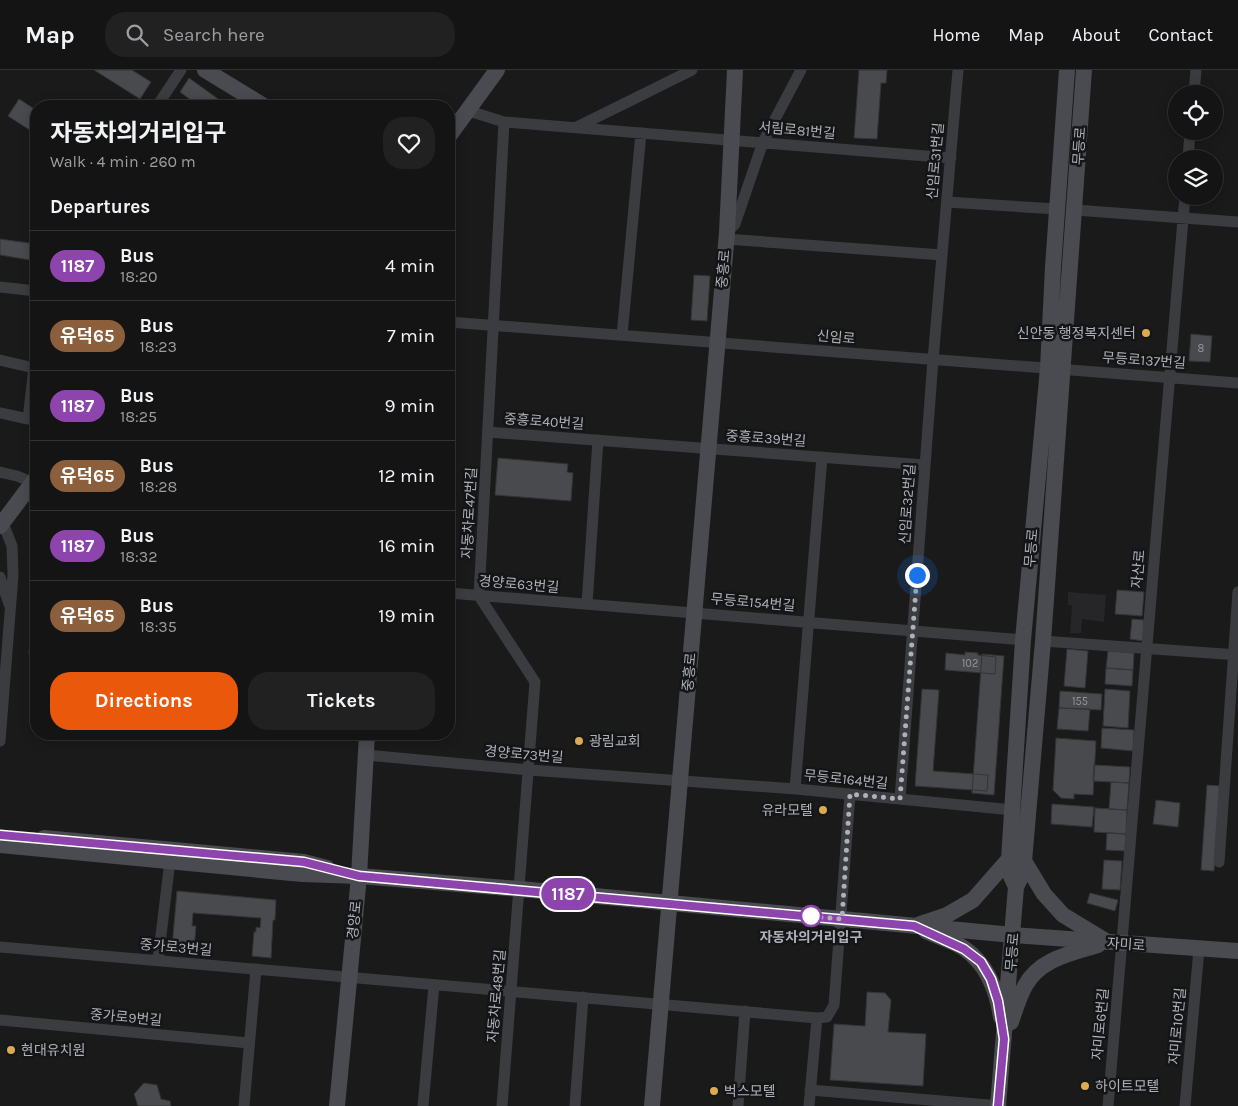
<!DOCTYPE html>
<meta charset="utf-8">
<style>
:root{--surface:#141414;--page:#212122;--text:#f1f3f6;--muted:#9d9ea0;--line:#333334;--accent:#ea580c}
body{margin:0;font-family:Karla,"Noto Sans KR",sans-serif;background:var(--page);color:var(--text);height:100vh;display:flex;flex-direction:column;font-size:19px;white-space:nowrap}
*{box-sizing:border-box;margin:0}
p{font-size:16px;color:var(--muted)}
.icon{flex:none;width:28px;height:28px;fill:none;stroke:currentColor;stroke-width:2;stroke-linecap:round;stroke-linejoin:round}
.map{position:relative;flex:1;overflow:hidden}
.side{position:absolute;left:30px;top:30px;width:425px;height:640px;display:flex;flex-direction:column;background:var(--surface);border-radius:20px;box-shadow:0 2px 12px #0003,0 0 0 1px var(--line)}
.side>*{flex:none}
.badge{padding:0 10px;border-radius:16px;font-size:18px;line-height:32px}
.buttons{position:absolute;left:1168px;top:15px;display:grid;gap:10px}
.buttons a{display:grid;place-items:center;width:55px;height:55px;border-radius:50%;background:var(--surface);box-shadow:0 2px 12px #0003,0 0 0 1px var(--line);font-size:25px}
.you{position:absolute;width:25px;height:25px;margin:-12px;border:4px solid #fff;border-radius:50%;background:#1a73e8;box-shadow:0 0 0 8px #1a73e833}
.map>.badge{position:absolute;translate:-50% -50%;box-shadow:0 0 0 2px #fff}
h2{padding:0 20px;font-size:19px;line-height:45px}
.round{display:grid;place-items:center;flex:none;width:52px;height:52px;border-radius:20px;background:var(--page)}
.summary{display:flex;align-items:center;justify-content:space-between;height:85px;padding:0 20px}
h1{font-size:24px;font-weight:700;line-height:38px}
.primary-button{display:flex;gap:10px;margin-top:auto;padding:10px 20px}
.primary-button a{flex:1;height:58px;border-radius:20px;background:var(--accent);color:#fff;font-size:20px;font-weight:700;line-height:58px;text-align:center}
.primary-button a+a{background:var(--page);color:var(--text)}
ul{padding:0;list-style:none}
li{display:flex;align-items:center;gap:15px;height:70px;padding:0 20px;border-top:1px solid var(--line)}
li div{flex:1}
li b{display:block;font-size:19px}
li em{font-style:normal}
li .badge{min-width:55px;font-weight:700;text-align:center}
header{display:flex;align-items:center;gap:30px;box-sizing:border-box;height:70px;padding:0 25px;background:var(--surface);border-bottom:1px solid var(--line)}
header strong{font-size:24px}
nav{display:flex;gap:28px;margin-inline-start:auto;font-size:18px}
.search{width:350px;height:45px;background:var(--page);display:flex;align-items:center;gap:12px;box-sizing:border-box;padding:0 18px;border-radius:20px;color:var(--muted);font-size:19px}
.map>svg:first-child{display:block}
.built{fill:#262628}
.building{fill:#494a4d;stroke:#343437}
.lines{fill:none;stroke-linecap:round;stroke-linejoin:round}
.street{stroke:#3b3c40;stroke-width:11}
.secondary{stroke:#494b50;stroke-width:16}
.line-casing{stroke:#fff;stroke-width:11}
.line{stroke:#8e44ad;stroke-width:8}
.walk{stroke:#aeb1b9;stroke-width:5;stroke-dasharray:0 9}
.poi-dot{fill:#dcab51;stroke:#141516;stroke-width:2}
.stop-dot{fill:#fff;stroke:#8e44ad;stroke-width:2.5}
.labels{text-anchor:middle;stroke-width:5;stroke-linejoin:round;paint-order:stroke}
.number-label{font-size:11px;fill:#95979e}
.street-label{font-size:14px;fill:#aeb1b9;stroke:#141516}
.poi-label{font-size:14px;fill:#aeb1b9;stroke:#141516;text-anchor:start}
.stop-label{font-size:14px;font-weight:bold;fill:#aeb1b9;stroke:#141516}
</style>
<header>
<strong>Map</strong>
<div class="search"><svg class="icon" aria-label="search" viewBox="0 0 24 24"><circle cx="10" cy="10" r="6"/><path d="M15 15l6 6"/></svg>Search here</div>
<nav><a>Home</a><a>Map</a><a>About</a><a>Contact</a></nav>
</header>
<div class="map">
<svg width="1238" height="1036" viewBox="0 0 1238 1036">
<rect width="100%" height="100%" fill="#1a1a1b"/>
<path class="built" d="M1068,522L1106,525L1104,552L1082,549L1081,563H1070L1072,535H1068Z
M36,566V589L27,582Z"/>
<path class="building" d="M94,0H132L151,12L140,29Z
M859,0H887L886,13H881L877,69L854,68Z
M189,8L228,36H199L180,22Z
M19,29L36,40V64L8,46Z
M0,169L36,174V191L0,185Z
M694,205L710,206L707,251L691,250Z
M1191,264L1212,266L1210,292L1189,291Z
M498,388L568,394L567,402L573,403L571,431L495,425Z
M1117,520L1144,522L1142,546L1115,544Z
M1132,549L1144,550L1143,571L1130,569Z
M1067,579L1088,581L1085,618L1064,616Z
M1108,581L1134,583L1133,600L1106,598Z
M965,582L978,583V585L996,587L995,604L945,600L946,583L965,585Z
M982,584L1004,586L994,725L972,723Z
M1106,598L1133,600L1132,616L1105,614Z
M922,619L939,620L933,701L988,705L987,721L915,716Z
M1105,619L1130,621L1128,658L1103,656Z
M1060,621L1102,624L1101,640L1059,638Z
M1059,638L1090,639L1088,661L1057,659Z
M1102,658L1134,660L1133,681L1101,678Z
M1056,668L1096,671L1093,725L1074,724V729L1061,728L1053,720Z
M1094,695L1130,697L1129,713L1093,711Z
M1111,712L1129,713L1127,740L1109,739Z
M1207,715L1220,716L1214,801L1201,800Z
M1156,730L1180,733L1178,757L1153,754Z
M1052,734L1094,737L1092,757L1051,754Z
M1095,738L1127,740L1126,764L1094,762Z
M1107,763L1126,764L1125,781L1106,780Z
M1104,790L1122,791L1120,820L1102,819Z
M177,821L276,830L275,850H273L271,888L252,886L254,862H256V857L260,858L261,848L193,843L192,856H196L194,879L172,877Z
M1090,823L1118,830L1115,841L1087,833Z
M867,922L885,923L891,930L888,962L926,964L923,1016L830,1010L834,954L865,956Z
M144,1013L157,1015L161,1029L170,1031L171,1036H138L134,1024Z"/>
<g class="lines">
<path class="street" d="M1194,24L1196,0
M157,36L181,0
M469,41L504,52L951,88
M577,57L692,0
M1188,89L1190,61
M947,132L1057,139
M1075,140L1238,152
M727,162L735,154L763,72L801,0
M726,169L942,185
M0,217L36,221
M449,252L1238,313
M622,265L641,63
M0,290L34,298
M0,343L28,349L34,298L36,263
M488,362L925,395
M0,402L17,406L32,412
M0,452L3,453L12,476L13,505L0,671
M0,507L9,534
M449,523L1023,570
M587,534L598,370
M1043,571L1238,585
M366,685L529,700L796,719L1013,740
M795,719L822,387
M900,729L933,290L958,0
M1219,792L1238,522
M0,877L817,948
M158,890L170,791
M0,950L249,973
M810,1020L1001,1036
M244,1036L256,899
M423,1036L434,915
M502,1036L535,612L479,526L504,52
M575,1036L583,927
M738,1036L745,941
M809,1036L817,948L827,947L834,935L850,724
M1108,1036L1185,126
M1185,1036L1199,879"/>
<path class="secondary" d="M205,0L264,36
M449,66L497,0
M0,456L36,408
M44,768L304,792L327,798
M0,775L302,804L359,806L520,819L1013,865L1238,881
M1024,791L1044,824L1063,845L1106,871
M1016,817L1010,804L1009,789L1023,570L1048,298L1053,197L1067,0
M920,854L947,845L973,830L1009,789
M926,861C938,867 954,871 965,879C988,895 997,921 1001,947
M1011,952C1015,940 1019,927 1025,916C1039,889 1072,883 1098,875
M337,1036L359,806L367,664
M652,1036L727,162L735,0
M998,1036L1016,817L1023,803L1043,571L1084,0"/>
</g>
<g class="lines">
<defs>
<path id="line" d="M0,765L304,792L359,806L914,856L964,879L981,892L991,909L998,931L1004,969L998,1036"/>
</defs>
<use href="#line" class="line-casing"/>
<use href="#line" class="line"/>
<path class="walk" d="M811,846H807L842,849L850,724L900,729L917,505"/>
</g>
<g class="poi-dot">
<circle cx="1146" cy="263" r="5"/>
<circle cx="579" cy="671" r="5"/>
<circle cx="823" cy="740" r="5"/>
<circle cx="11" cy="980" r="5"/>
<circle cx="1085" cy="1016" r="5"/>
<circle cx="714" cy="1021" r="5"/>
</g>
<circle class="stop-dot" cx="811" cy="846" r="10"/>
<g class="labels">
<g class="number-label">
<text x="1201" y="282">8</text>
<text x="970" y="597">102</text>
<text x="1080" y="635">155</text>
</g>
<g class="street-label">
<text transform="translate(797 60) rotate(5)" y="5">서림로81번길</text>
<text transform="translate(1079 76) rotate(-86)" y="5">무등로</text>
<text transform="translate(935 91) rotate(-85)" y="5">신임로31번길</text>
<text transform="translate(723 199) rotate(-85)" y="5">중흥로</text>
<text transform="translate(836 267) rotate(5)" y="5">신임로</text>
<text transform="translate(1144 290) rotate(4)" y="5">무등로137번길</text>
<text transform="translate(544 351) rotate(4)" y="5">중흥로40번길</text>
<text transform="translate(766 368) rotate(4)" y="5">중흥로39번길</text>
<text transform="translate(907 434) rotate(-86)" y="5">신임로32번길</text>
<text transform="translate(469 443) rotate(-87)" y="5">자동차로47번길</text>
<text transform="translate(1031 478) rotate(-85)" y="5">무등로</text>
<text transform="translate(1138 499) rotate(-85)" y="5">자산로</text>
<text transform="translate(519 514) rotate(5)" y="5">경양로63번길</text>
<text transform="translate(753 532) rotate(5)" y="5">무등로154번길</text>
<text transform="translate(689 602) rotate(-85)" y="5">중흥로</text>
<text transform="translate(524 684) rotate(5)" y="5">경양로73번길</text>
<text transform="translate(846 709) rotate(6)" y="5">무등로164번길</text>
<text transform="translate(354 850) rotate(-84)" y="5">경양로</text>
<text transform="translate(1126 874) rotate(4)" y="5">자미로</text>
<text transform="translate(176 877) rotate(5)" y="5">중가로3번길</text>
<text transform="translate(1012 882) rotate(-85)" y="5">무등로</text>
<text transform="translate(496 926) rotate(-85)" y="5">자동차로48번길</text>
<text transform="translate(126 947) rotate(5)" y="5">중가로9번길</text>
<text transform="translate(1100 954) rotate(-85)" y="5">자미로6번길</text>
<text transform="translate(1177 956) rotate(-85)" y="5">자미로10번길</text>
</g>
<g class="poi-label">
<text x="1136" y="268" text-anchor="end">신안동 행정복지센터</text>
<text x="589" y="676">광림교회</text>
<text x="813" y="745" text-anchor="end">유라모텔</text>
<text x="21" y="985">현대유치원</text>
<text x="1095" y="1021">하이트모텔</text>
<text x="724" y="1026">벅스모텔</text>
</g>
<g class="stop-label">
<text x="811" y="872">자동차의거리입구</text>
</g>
</g>
</svg>
<div class="buttons">
<a><svg class="icon" aria-label="locate" viewBox="0 0 24 24"><circle cx="12" cy="12" r="6"/><path d="M12 2v4M12 18v4M2 12h4M18 12h4"/></svg></a>
<a><svg class="icon" aria-label="layers" viewBox="0 0 24 24"><path d="M12 4l9 5-9 5-9-5zM3 14l9 5 9-5"/></svg></a>
</div>
<div class="you" style="left:917px;top:505px"></div>
<b class="badge" style="left:568px;top:824px;background:#8e44ad;color:#fff">1187</b>
<section class="side">
<div class="summary"><div><h1>자동차의거리입구</h1><p>Walk · 4 min · 260 m</p></div><a class="round"><svg class="icon" aria-label="heart" viewBox="0 0 24 24"><path d="M12 20l-8-8c-3-5 5-10 8-4 3-6 11-1 8 4z"/></svg></a></div>
<h2>Departures</h2>
<ul>
<li><span class="badge" style="background:#8e44ad;color:#fff">1187</span><div><b>Bus</b><p>18:20</p></div><em>4 min</em></li>
<li><span class="badge" style="background:#8b5e3c;color:#fff">유덕65</span><div><b>Bus</b><p>18:23</p></div><em>7 min</em></li>
<li><span class="badge" style="background:#8e44ad;color:#fff">1187</span><div><b>Bus</b><p>18:25</p></div><em>9 min</em></li>
<li><span class="badge" style="background:#8b5e3c;color:#fff">유덕65</span><div><b>Bus</b><p>18:28</p></div><em>12 min</em></li>
<li><span class="badge" style="background:#8e44ad;color:#fff">1187</span><div><b>Bus</b><p>18:32</p></div><em>16 min</em></li>
<li><span class="badge" style="background:#8b5e3c;color:#fff">유덕65</span><div><b>Bus</b><p>18:35</p></div><em>19 min</em></li>
</ul>
<div class="primary-button"><a>Directions</a><a>Tickets</a></div>
</section>
</div>
